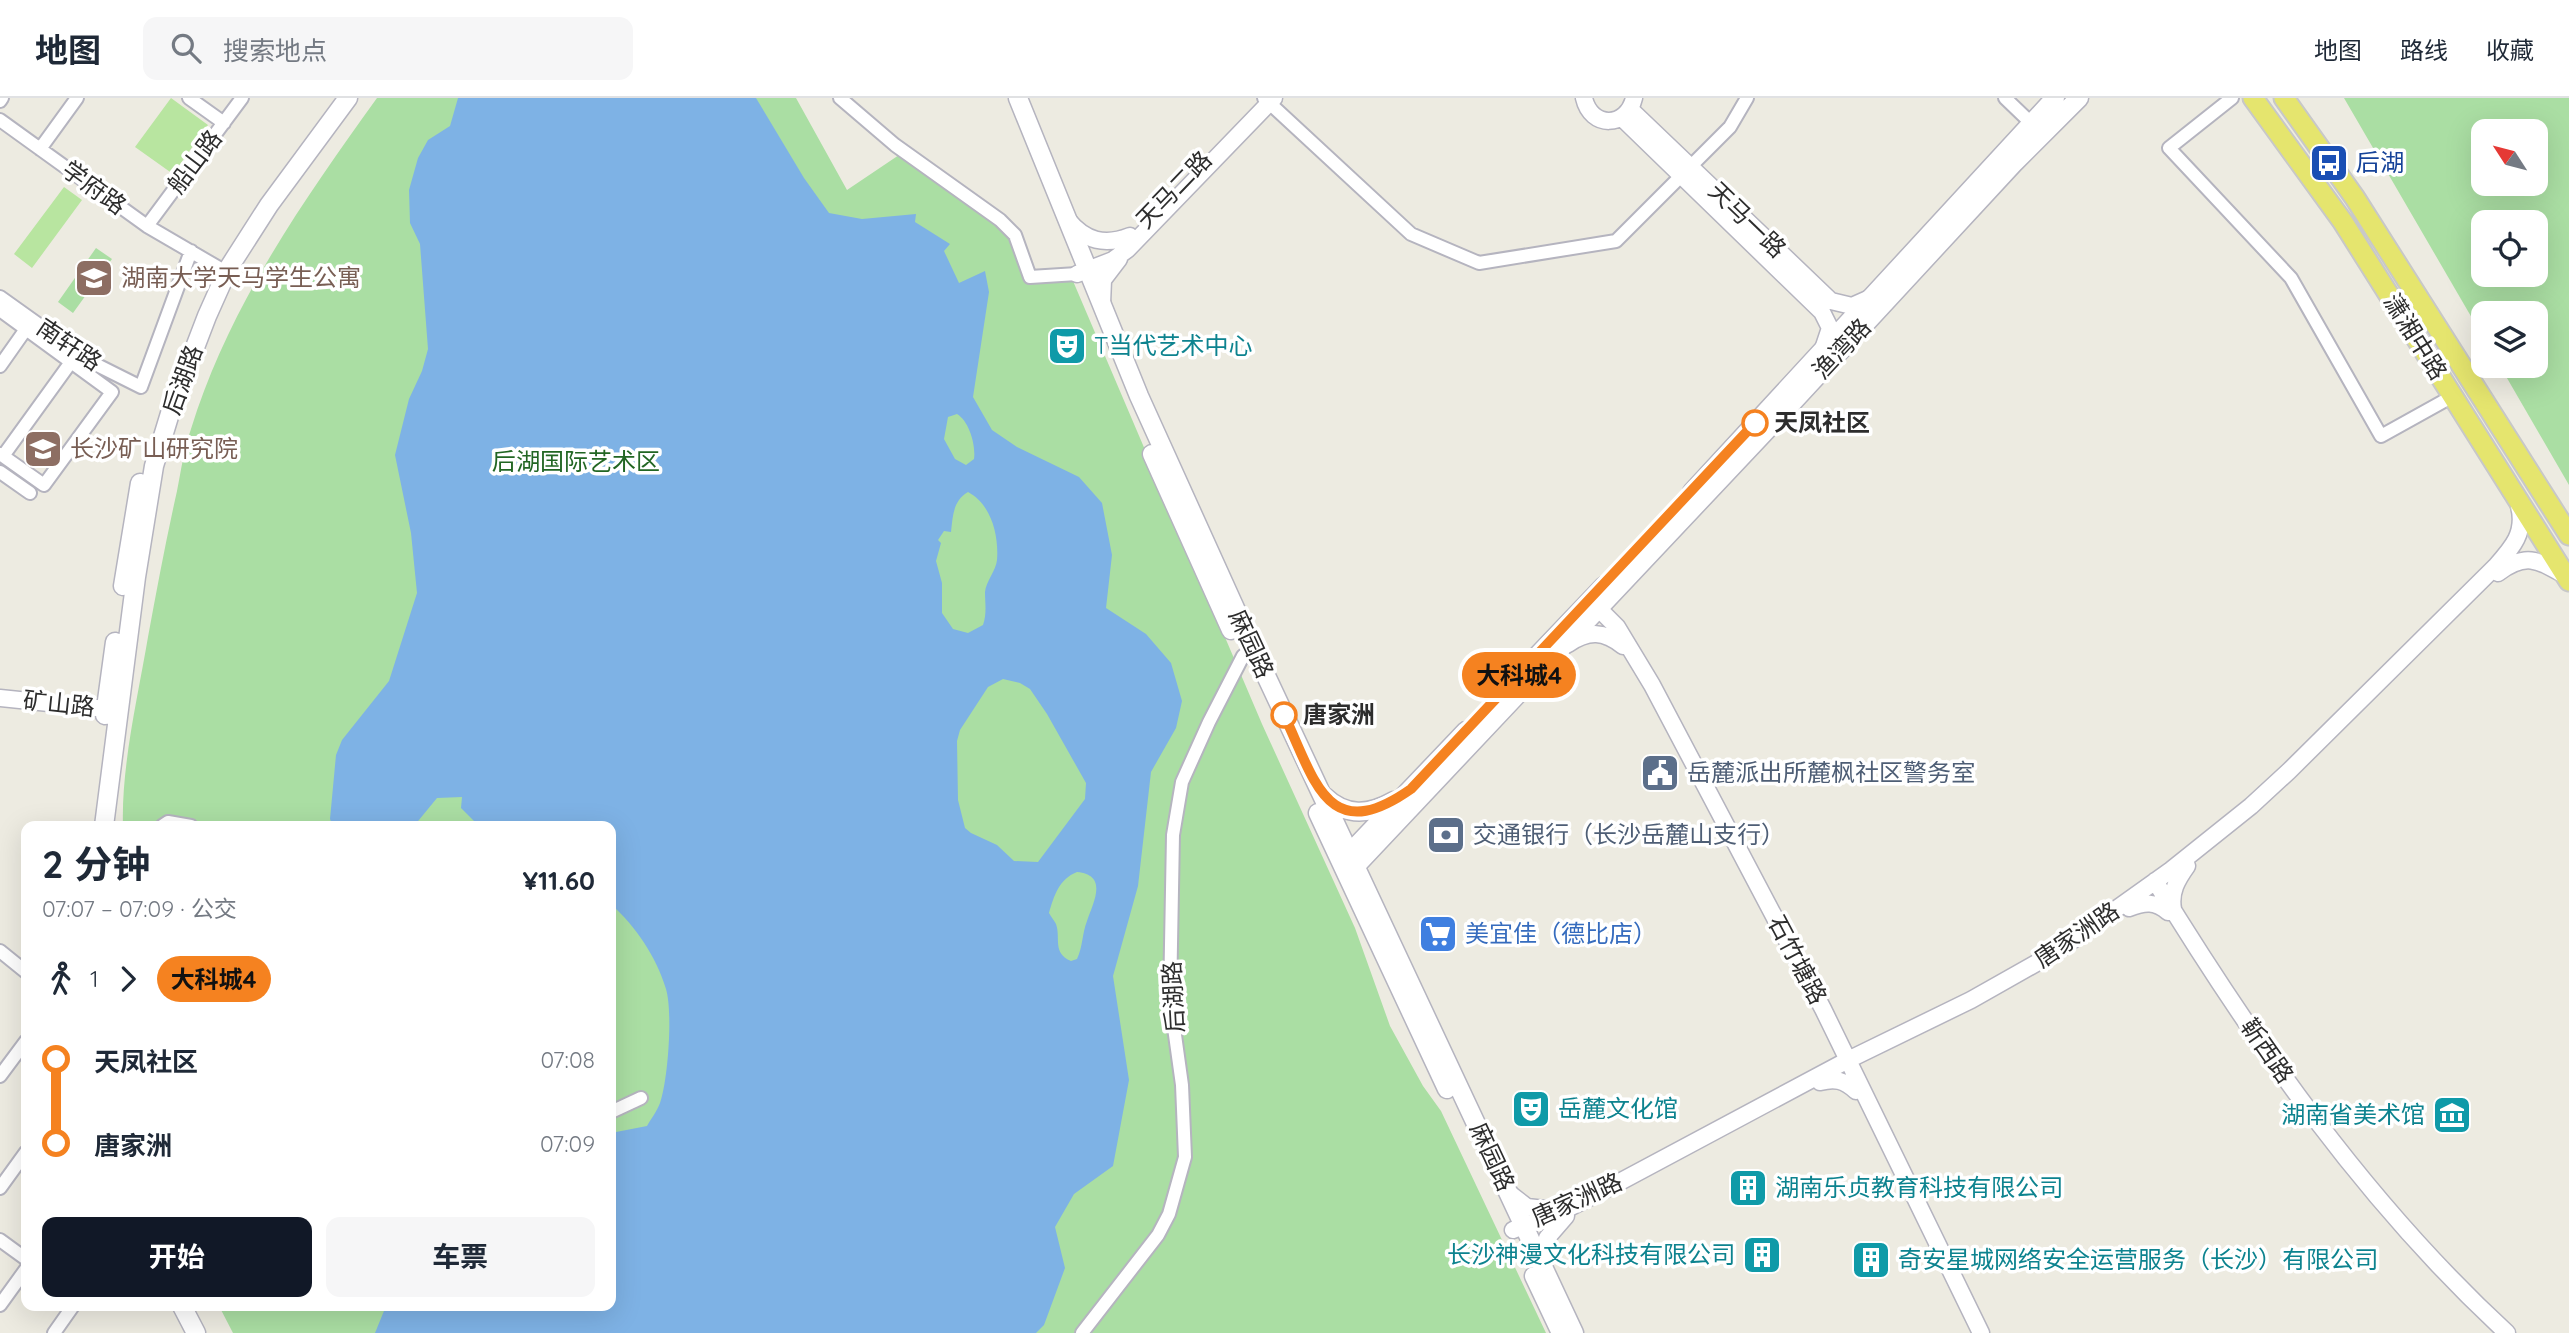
<!DOCTYPE html>
<html lang="zh">
<meta charset="utf-8">
<style>
:root{--surface:#fff;--page:#f6f6f7;--text:#1f2937;--muted:#747a83;--line:#e0e1e3;--accent:#111827}
body{margin:0;font-family:Quicksand,"Noto Sans SC",sans-serif;background:var(--page);color:var(--text);height:100vh;display:flex;flex-direction:column;font-size:26px;white-space:nowrap}
*{box-sizing:border-box;margin:0}
p{font-size:23px;color:var(--muted)}
.icon{flex:none;width:38px;height:38px;fill:none;stroke:currentColor;stroke-width:2;stroke-linecap:round;stroke-linejoin:round}
.map{position:relative;flex:1;overflow:hidden}
.details{position:absolute;left:21px;top:723px;width:595px;height:490px;display:flex;flex-direction:column;background:var(--surface);border-radius:14px;box-shadow:0 7px 28px #0002}
.details>*{flex:none}
.badge{padding:0 14px;border-radius:23px;font-size:24px;line-height:46px}
.needle{width:46px;rotate:306deg}
.tools{position:absolute;left:2471px;top:21px;display:grid;gap:14px}
.tools a{display:grid;place-items:center;width:77px;height:77px;border-radius:14px;background:var(--surface);box-shadow:0 7px 28px #0002;font-size:35px}
.map>.badge{position:absolute;translate:-50% -50%;box-shadow:0 0 0 4px #fff}
.legs{display:flex;align-items:center;gap:10px;height:77px;padding:0 21px;font-size:23px}
.legs p{margin-inline-start:auto}
.headline{display:flex;align-items:center;justify-content:space-between;height:119px;padding:0 21px}
h1{font-size:38px;font-weight:700;line-height:52px}
.cta{display:flex;gap:14px;margin-top:auto;padding:14px 21px}
.cta a{flex:1;height:80px;border-radius:14px;background:var(--accent);color:#fff;font-size:28px;font-weight:700;line-height:80px;text-align:center}
.cta a+a{background:var(--page);color:var(--text)}
ul{padding:0 21px;list-style:none}
li{display:flex;align-items:center;gap:24px;height:84px;font-size:26px}
li i{display:grid;place-items:center;width:10px;height:100%;margin:0 9px;background:currentColor}
li i::after{content:'';width:18px;height:18px;margin:-9px;border:5px solid;border-radius:50%;background:var(--surface)}
li p{margin-inline-start:auto}
li:first-child i{background:linear-gradient(#0000 50%,currentColor 0)}
li:last-child i{background:linear-gradient(currentColor 50%,#0000 0)}
header{display:flex;align-items:center;gap:42px;box-sizing:border-box;height:98px;padding:0 35px;background:var(--surface);border-bottom:2px solid var(--line)}
header strong{font-size:33px}
nav{display:flex;gap:38px;margin-inline-start:auto;font-size:24px}
.search{width:490px;height:63px;background:var(--page);display:flex;align-items:center;gap:18px;box-sizing:border-box;padding:0 24px;border-radius:14px;color:var(--muted);font-size:26px}
.map>svg:first-child{display:block}
.green{fill:#aadea3;fill-rule:evenodd}
.pitch{fill:#b8e5a0}
.water{fill:#7eb2e5;fill-rule:evenodd}
.lines{fill:none;stroke-linecap:round;stroke-linejoin:round}
.minor-casing{stroke:#b5b4bf;stroke-width:16}
.tertiary-casing{stroke:#b5b4bf;stroke-width:19}
.secondary-casing{stroke:#b5b4bf;stroke-width:21}
.primary-casing{stroke:#c8c8c8;stroke-width:23}
.minor{stroke:#fff;stroke-width:12}
.tertiary{stroke:#fff;stroke-width:16}
.secondary{stroke:#fff;stroke-width:18}
.primary{stroke:#e5e56e;stroke-width:19}
.line-1-casing{stroke:#fff;stroke-width:16}
.line-1{stroke:#f58220;stroke-width:10}
.stop-1-dot{fill:#fff;stroke:#f58220;stroke-width:3.5}
.labels{text-anchor:middle;stroke-width:7;stroke-linejoin:round;paint-order:stroke}
.street-label{font-size:24px;fill:#2d2d2d;stroke:#fff}
.transit-label{font-size:24px;fill:#164399;stroke:#fff;text-anchor:start}
.education-label{font-size:24px;fill:#785e54;stroke:#fff;text-anchor:start}
.culture-label{font-size:24px;fill:#0d838f;stroke:#fff;text-anchor:start}
.stop-label{font-size:24px;font-weight:bold;fill:#2d2d2d;stroke:#fff;text-anchor:start}
.park-label{font-size:24px;fill:#226623;stroke:#fff}
.service-label{font-size:24px;fill:#4e5e75;stroke:#fff;text-anchor:start}
.shop-label{font-size:24px;fill:#366cbe;stroke:#fff;text-anchor:start}
</style>
<header>
<strong>地图</strong>
<div class="search"><svg class="icon" aria-label="search" viewBox="0 0 24 24"><circle cx="10" cy="10" r="6"/><path d="M15 15l6 6"/></svg>搜索地点</div>
<nav><a>地图</a><a>路线</a><a>收藏</a></nav>
</header>
<div class="map">
<svg width="2569" height="1235" viewBox="0 0 2569 1235">
<rect width="100%" height="100%" fill="#edebe1"/>
<path class="green" d="M377,0H796L847,92L899,57L981,111L1011,139L1025,182L1073,183L1262,626L1355,830L1390,928L1423,988L1441,1013L1546,1235H233L219,1208H611V728H123C121,669 138,598 148,539C157,490 166,442 177,393C181,373 184,351 191,331C229,208 303,103 377,0Z
M2344,0H2569V387L2500,268H2536V215H2483V239ZM2536,33V86H2483V33ZM2536,124V177H2483V124Z
M96,150L112,161L73,215L58,204Z"/>
<path class="pitch" d="M171,0L208,27L173,76L135,49Z
M64,89L82,102L32,170L14,156Z"/>
<path class="water" d="M458,0H756L804,80L829,115L862,121L916,116L915,124L950,146L944,153L959,185L985,173L989,194L973,299L992,332L1017,349L1079,379L1102,405L1112,457L1106,510L1146,536L1171,565L1182,603L1176,630L1151,674L1138,788L1113,878L1129,982L1113,1068L1074,1096L1055,1129L1065,1170L1044,1227L1036,1235H375L386,1208H611V1035L647,1028C651,1021 657,1013 660,1005C668,982 673,914 666,891C656,858 636,829 611,806V728H479L461,710L462,699L437,700L414,728H367L354,725L351,728H333L330,721L336,657L342,642L389,583L417,495L411,435L395,357L409,301L422,273L428,251L420,146L410,125L409,92L418,60L428,42L450,28ZM957,316C969,323 976,347 974,361L966,367L955,361L944,341L948,319ZM968,394C991,406 999,437 997,462C996,473 986,483 985,494C985,506 987,515 983,527L968,535L953,531L942,515V485L936,463L941,445L938,442L944,433L951,434C953,417 953,403 968,394ZM1003,581L1020,585L1030,591L1047,616L1086,685L1085,701L1038,764L1014,763L997,747L971,735L965,730L958,702L957,643L960,632L988,589ZM1077,774C1109,777 1093,805 1087,823C1082,836 1083,848 1077,861L1071,863C1052,855 1061,840 1056,826C1054,822 1051,819 1049,815C1054,798 1059,781 1077,774Z"/>
<g class="lines">
<defs>
<path id="minor" d="M189,0L224,25
M840,0L895,47L1000,122L1015,137L1030,179L1077,176
M1264,0L1411,136L1479,165L1616,143L1730,29L1747,0
M2005,0L2031,25
M2232,0L2169,50L2291,180L2381,338L2453,298
M0,3L2,0
M0,22L147,128L219,170
M40,51L77,0
M147,128L242,0
M0,199L91,264L141,289L191,153
M0,212L112,294L44,387L0,356
M0,268L26,231
M3,358L71,264
M0,374L30,395
M162,728L168,724L191,728
M0,853L26,874
M0,978L26,943
M611,1014L641,1000
M0,1090L26,1054
M0,1142L26,1161
M0,1207L26,1171
M54,1235L73,1208
M1082,1235L1158,1137L1169,1116L1185,1059L1182,987L1170,901L1173,737L1182,684L1209,624L1243,558L1253,550"/>
<path id="tertiary" d="M1584,0C1591,31 1627,30 1634,0
M1630,11L1831,203L1852,208L1870,200
M1622,20L1822,214L1830,230L1823,251
M1068,122C1085,143 1105,148 1130,138
M1077,176L1113,162L1128,151L1274,0
M1102,206L1103,182L1119,161
M2498,475C2526,454 2538,462 2566,478
M1590,502L1617,529L1652,587L1823,911L1981,1235
M1568,546C1589,532 1604,533 1623,548
M0,600L116,612
M2155,783C2255,946 2366,1105 2507,1235
M2129,810C2145,804 2155,803 2168,814
M2173,811C2170,794 2177,782 2187,768
M1820,984C1835,980 1844,982 1856,993
M1509,1095L1527,1109L1554,1112
M1513,1132L1563,1113L1614,1087L1848,962L1971,902L2056,854L2171,772L2251,708L2289,673L2495,469C2512,450 2526,435 2519,408
M1543,1168L1547,1140L1566,1118"/>
<path id="secondary" d="M1018,0L1139,298L1253,550L1574,1235
M1152,356L1231,532
M1692,394L2055,0
M123,488L140,385
M1517,579L1604,488
M105,617L115,544
M1324,698C1346,719 1369,717 1394,703
M1318,715L1447,991
M104,728L136,479L154,368L171,312L207,218L228,171L269,107L348,0
M1343,762L1466,633
M1349,775L1778,320L2013,66L2079,0
M1534,1178L1561,1235
M182,1208L196,1235"/>
<path id="primary" d="M2253,0L2343,124L2569,483
M2284,0L2355,100L2569,437"/>
</defs>
<use href="#minor" class="minor-casing"/>
<use href="#tertiary" class="tertiary-casing"/>
<use href="#secondary" class="secondary-casing"/>
<use href="#primary" class="primary-casing"/>
<use href="#minor" class="minor"/>
<use href="#tertiary" class="tertiary"/>
<use href="#secondary" class="secondary"/>
<use href="#primary" class="primary"/>
</g>
<g class="lines">
<defs>
<path id="line-1" d="M1284,617C1315,682 1327,750 1411,691L1755,325"/>
</defs>
<use href="#line-1" class="line-1-casing"/>
<use href="#line-1" class="line-1"/>
</g>
<defs>
<symbol id="bus-square" viewBox="-11 -11 22 22"><rect x="-9" y="-9" width="18" height="18" rx="4" fill="#1a4fb4" stroke="#fff"/><path d="M-5-6H5V4H4V6H2V4H-2V6H-4V4H-5ZM-3.5-4V0h7V-4ZM-3.5 1.2v1.5H-2V1.2ZM2 1.2v1.5H3.5V1.2Z" fill="#fff"/></symbol>
<symbol id="university-square" viewBox="-11 -11 22 22"><rect x="-9" y="-9" width="18" height="18" rx="4" fill="#8d6e63" stroke="#fff"/><path d="M0-5L7-2L0 1L-7-2ZM-4 1L0 2.5L4 1V4Q0 6-4 4Z" fill="#fff"/></symbol>
<symbol id="theatre-square" viewBox="-11 -11 22 22"><rect x="-9" y="-9" width="18" height="18" rx="4" fill="#0f9aa8" stroke="#fff"/><path d="M-5-5.5Q0-4 5-5.5V0Q5 5 0 6Q-5 5-5 0ZM-3.3-2.5H-1v1.5H-3.3ZM1-2.5H3.3v1.5H1ZM-2.8 1Q0 5.5 2.8 1Z" fill="#fff"/></symbol>
<symbol id="civic-square" viewBox="-11 -11 22 22"><rect x="-9" y="-9" width="18" height="18" rx="4" fill="#5c6f8a" stroke="#fff"/><path d="M-.6-6.5H3V-4.5H.6V-3L4-1V1h2V6H-6V1h2V-1L-.6-3ZM-1.2 2.5V6h2.4V2.5Z" fill="#fff"/></symbol>
<symbol id="bank-square" viewBox="-11 -11 22 22"><rect x="-9" y="-9" width="18" height="18" rx="4" fill="#5c6f8a" stroke="#fff"/><path d="M-6-4H6V4H-6ZM0-2.3a2.3 2.3 0 1 0 0 4.6a2.3 2.3 0 1 0 0-4.6Z" fill="#fff"/></symbol>
<symbol id="supermarket-square" viewBox="-11 -11 22 22"><rect x="-9" y="-9" width="18" height="18" rx="4" fill="#3f7fe0" stroke="#fff"/><path d="M-6-5.5h2.5l.6 2H6L4.5 2H-2.5L-4.4-4H-6ZM-1.5 3.2a1.3 1.3 0 1 0 .1 0ZM3 3.2a1.3 1.3 0 1 0 .1 0Z" fill="#fff"/></symbol>
<symbol id="museum-square" viewBox="-11 -11 22 22"><rect x="-9" y="-9" width="18" height="18" rx="4" fill="#0f9aa8" stroke="#fff"/><path d="M0-6L6-3V-2H-6V-3ZM-5-1h2V3h-2ZM-1-1h2V3h-2ZM3-1h2V3H3ZM-6 4H6V6H-6Z" fill="#fff"/></symbol>
<symbol id="building-square" viewBox="-11 -11 22 22"><rect x="-9" y="-9" width="18" height="18" rx="4" fill="#0f9aa8" stroke="#fff"/><path d="M-4-6H4V6H1V3H-1V6H-4ZM-2.5-4.3h1.7v1.8h-1.7ZM.8-4.3h1.7v1.8H.8ZM-2.5-1h1.7V.8h-1.7ZM.8-1h1.7V.8H.8Z" fill="#fff"/></symbol>
</defs>
<g fill-rule="evenodd">
<use href="#bus-square" x="2307" y="43" width="44" height="44"/>
<use href="#university-square" x="72" y="158" width="44" height="44"/>
<use href="#theatre-square" x="1045" y="226" width="44" height="44"/>
<use href="#university-square" x="21" y="329" width="44" height="44"/>
<use href="#civic-square" x="1638" y="653" width="44" height="44"/>
<use href="#bank-square" x="1424" y="715" width="44" height="44"/>
<use href="#supermarket-square" x="1416" y="814" width="44" height="44"/>
<use href="#theatre-square" x="1509" y="989" width="44" height="44"/>
<use href="#museum-square" x="2430" y="995" width="44" height="44"/>
<use href="#building-square" x="1726" y="1068" width="44" height="44"/>
<use href="#building-square" x="1740" y="1135" width="44" height="44"/>
<use href="#building-square" x="1849" y="1140" width="44" height="44"/>
</g>
<g class="stop-1-dot">
<circle cx="1755" cy="325" r="12"/>
<circle cx="1284" cy="617" r="12"/>
</g>
<g class="labels">
<g class="street-label">
<text transform="translate(195 64) rotate(-53)" y="8">船山路</text>
<text transform="translate(94 90) rotate(36)" y="8">学府路</text>
<text transform="translate(1174 92) rotate(-46)" y="8">天马二路</text>
<text transform="translate(1747 122) rotate(44)" y="8">天马一路</text>
<text transform="translate(2415 239) rotate(58)" y="8">潇湘中路</text>
<text transform="translate(69 247) rotate(34)" y="8">南轩路</text>
<text transform="translate(1842 251) rotate(-47)" y="8">渔湾路</text>
<text transform="translate(183 282) rotate(-70)" y="8">后湖路</text>
<text transform="translate(1251 546) rotate(65)" y="8">麻园路</text>
<text transform="translate(59 606) rotate(6)" y="8">矿山路</text>
<text transform="translate(2077 837) rotate(-34)" y="8">唐家洲路</text>
<text transform="translate(1797 862) rotate(62)" y="8">石竹塘路</text>
<text transform="translate(1174 899) rotate(-93)" y="8">后湖路</text>
<text transform="translate(2267 953) rotate(55)" y="8">靳西路</text>
<text transform="translate(1492 1059) rotate(65)" y="8">麻园路</text>
<text transform="translate(1577 1102) rotate(-24)" y="8">唐家洲路</text>
</g>
<g class="transit-label">
<text x="2356" y="73">后湖</text>
</g>
<g class="education-label">
<text x="121" y="188">湖南大学天马学生公寓</text>
<text x="70" y="359">长沙矿山研究院</text>
</g>
<g class="culture-label">
<text x="1094" y="256">T当代艺术中心</text>
<text x="1558" y="1019">岳麓文化馆</text>
<text x="2425" y="1025" text-anchor="end">湖南省美术馆</text>
<text x="1775" y="1098">湖南乐贞教育科技有限公司</text>
<text x="1735" y="1165" text-anchor="end">长沙神漫文化科技有限公司</text>
<text x="1898" y="1170">奇安星城网络安全运营服务（长沙）有限公司</text>
</g>
<g class="stop-label">
<text x="1774" y="333">天凤社区</text>
<text x="1303" y="625">唐家洲</text>
</g>
<g class="park-label">
<text x="576" y="372">后湖国际艺术区</text>
</g>
<g class="service-label">
<text x="1687" y="683">岳麓派出所麓枫社区警务室</text>
<text x="1473" y="745">交通银行（长沙岳麓山支行）</text>
</g>
<g class="shop-label">
<text x="1465" y="844">美宜佳（德比店）</text>
</g>
</g>
</svg>
<div class="tools">
<a><svg class="needle" viewBox="-14 -14 28 28"><path d="M0-13l5 13h-10z" fill="#e53935"/><path d="M0 13l5-13h-10z" fill="#747a83"/></svg></a>
<a><svg class="icon" aria-label="locate" viewBox="0 0 24 24"><circle cx="12" cy="12" r="6"/><path d="M12 2v4M12 18v4M2 12h4M18 12h4"/></svg></a>
<a><svg class="icon" aria-label="layers" viewBox="0 0 24 24"><path d="M12 4l9 5-9 5-9-5zM3 14l9 5 9-5"/></svg></a>
</div>
<b class="badge" style="left:1519px;top:577px;background:#f58220;color:#111">大科城4</b>
<section class="details">
<div class="headline"><div><h1>2 分钟</h1><p>07:07 – 07:09 · 公交</p></div><b>¥11.60</b></div>
<div class="legs"><svg class="icon" aria-label="walk" viewBox="0 0 24 24"><circle cx="13" cy="4" r="2"/><path d="M13 8l-2 6 4 7M11 14l-3 7M7 12l3-4h3l4 4"/></svg>1<svg class="icon" aria-label="forward" viewBox="0 0 24 24"><path d="M9 5l7 7-7 7"/></svg><b class="badge" style="background:#f58220;color:#111">大科城4</b></div>
<ul>
<li><i style="color:#f58220"></i><b>天凤社区</b><p>07:08</p></li>
<li><i style="color:#f58220"></i><b>唐家洲</b><p>07:09</p></li>
</ul>
<div class="cta"><a>开始</a><a>车票</a></div>
</section>
</div>
